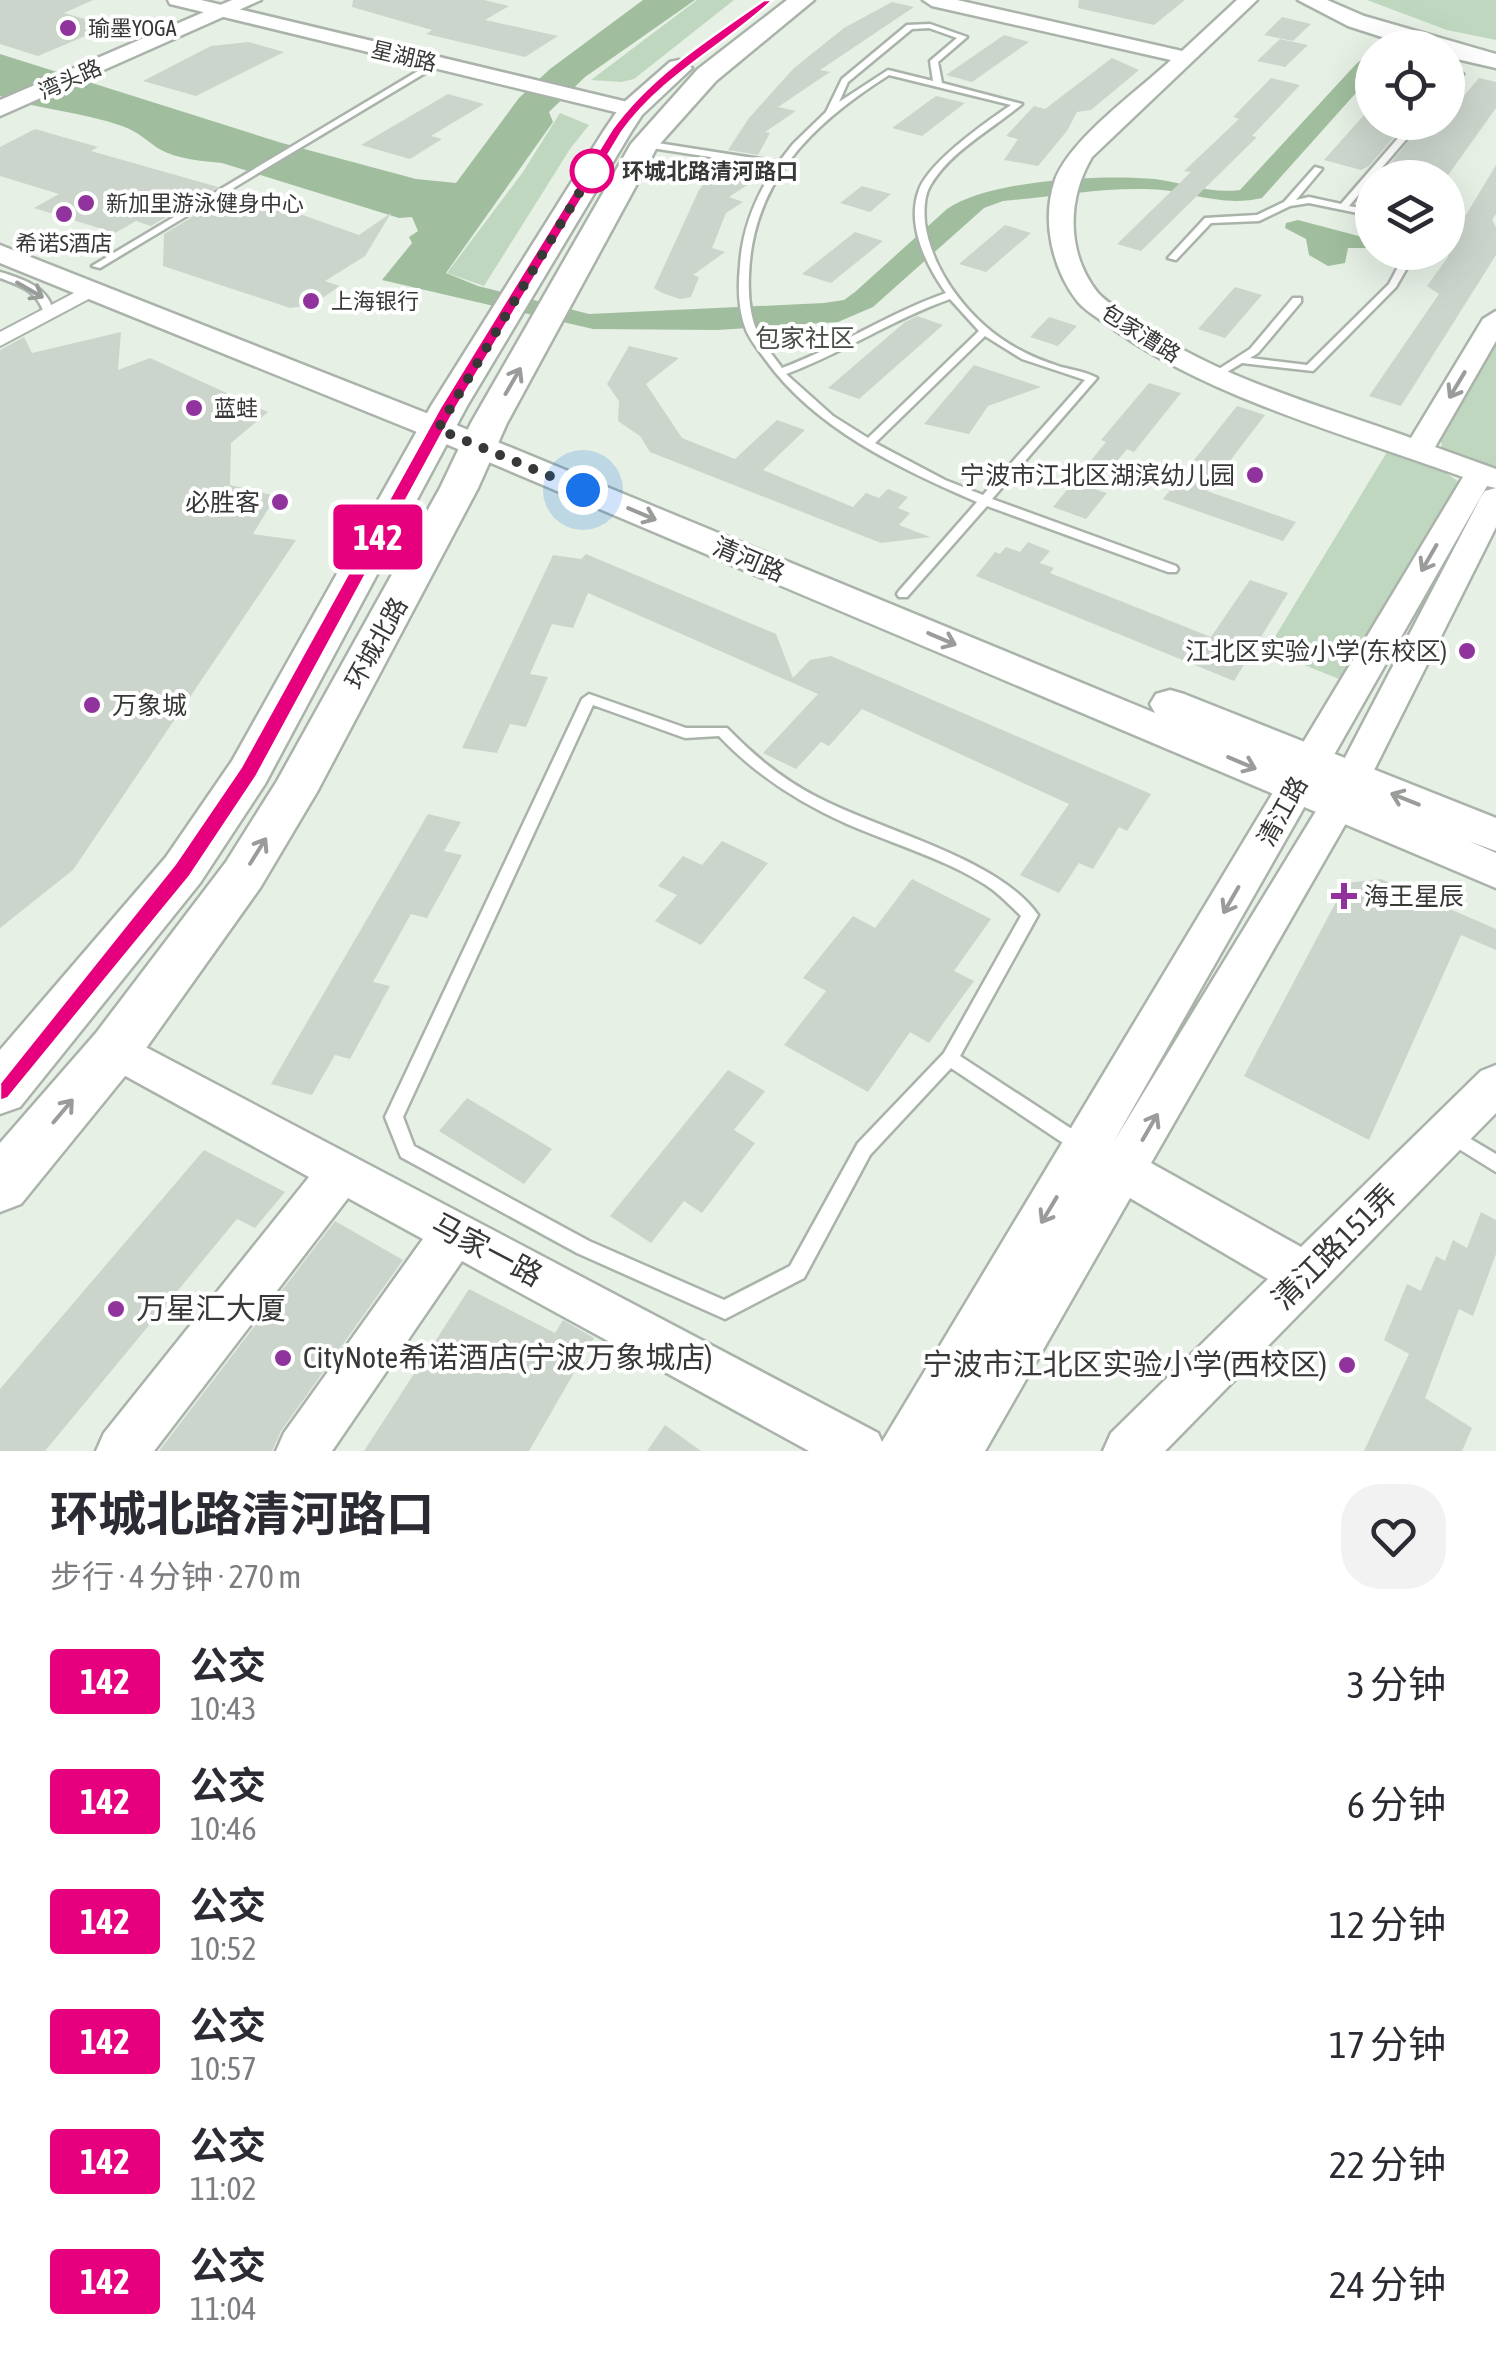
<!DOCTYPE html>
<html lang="zh">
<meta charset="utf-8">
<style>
:root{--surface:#fff;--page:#f2f2f3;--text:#2b2b33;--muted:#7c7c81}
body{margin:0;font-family:"Asap Condensed","Noto Sans SC",sans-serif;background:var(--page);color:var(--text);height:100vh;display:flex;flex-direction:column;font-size:38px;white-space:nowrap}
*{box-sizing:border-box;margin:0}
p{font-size:32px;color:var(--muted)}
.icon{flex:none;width:55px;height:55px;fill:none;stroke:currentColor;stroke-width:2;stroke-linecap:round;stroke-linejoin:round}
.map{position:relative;height:1451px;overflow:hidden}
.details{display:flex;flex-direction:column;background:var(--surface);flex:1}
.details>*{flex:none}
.badge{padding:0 20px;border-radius:8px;font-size:35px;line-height:65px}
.tools{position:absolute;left:1355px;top:30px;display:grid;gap:20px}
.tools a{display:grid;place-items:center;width:110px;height:110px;border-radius:50%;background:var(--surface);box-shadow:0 10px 40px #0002;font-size:50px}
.you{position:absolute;width:50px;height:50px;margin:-25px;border:8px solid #fff;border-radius:50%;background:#1a73e8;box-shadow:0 0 0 15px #1a73e833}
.map>.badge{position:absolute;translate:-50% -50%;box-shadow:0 0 0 5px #fff}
.round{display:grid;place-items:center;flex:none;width:105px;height:105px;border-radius:40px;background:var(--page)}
.summary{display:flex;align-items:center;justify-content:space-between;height:170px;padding:0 50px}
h1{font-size:48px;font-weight:700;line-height:75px}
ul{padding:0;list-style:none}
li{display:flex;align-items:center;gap:30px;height:120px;padding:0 50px}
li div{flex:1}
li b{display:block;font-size:38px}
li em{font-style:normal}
li .badge{min-width:110px;font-weight:700;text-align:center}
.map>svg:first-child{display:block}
.green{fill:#c0d7bf}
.water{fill:#a0be9e}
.building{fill:#ccd5cb}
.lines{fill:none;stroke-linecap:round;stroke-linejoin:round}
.service-casing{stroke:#aab3aa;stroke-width:5}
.minor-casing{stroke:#aab3aa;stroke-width:4}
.tertiary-casing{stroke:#aab3aa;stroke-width:5}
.secondary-casing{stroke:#aab3aa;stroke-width:5}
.primary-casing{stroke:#aab3aa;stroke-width:5}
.service{fill:#fff;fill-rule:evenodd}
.minor{fill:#fff;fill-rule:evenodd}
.tertiary{fill:#fff;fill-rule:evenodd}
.secondary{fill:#fff;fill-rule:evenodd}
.primary{fill:#fff;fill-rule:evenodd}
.oneway{stroke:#9a9c9a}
.line{fill:#e6007e;stroke:#fff;stroke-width:2.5}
.walk{stroke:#363935;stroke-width:10;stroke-dasharray:0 18}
.poi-dot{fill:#91339c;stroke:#fff;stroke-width:4}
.stop-dot{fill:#fff;stroke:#e6007e;stroke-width:5}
.labels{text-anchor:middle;stroke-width:8;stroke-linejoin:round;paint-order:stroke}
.far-poi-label{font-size:22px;fill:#363935;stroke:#fff;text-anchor:start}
.far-street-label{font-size:22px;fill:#363935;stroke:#fff}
.far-stop-label{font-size:22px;font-weight:bold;fill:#363935;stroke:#fff;text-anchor:start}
.far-quarter-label{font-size:25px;fill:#485048;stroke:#fff}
.poi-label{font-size:25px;fill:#363935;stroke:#fff;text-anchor:end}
.street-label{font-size:25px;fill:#363935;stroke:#fff}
.near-street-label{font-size:30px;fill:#363935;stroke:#fff}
.near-poi-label{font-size:30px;fill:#363935;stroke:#fff;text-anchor:start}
</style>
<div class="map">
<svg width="1496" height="1451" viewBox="0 0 1496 1451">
<rect width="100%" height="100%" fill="#e6f0e5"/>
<path class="green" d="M697,0H734L634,79L621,82L591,80Z
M1367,0H1496V40L1447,30Z
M560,113L589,125L570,149L484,286L447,273L523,172Z
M1496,341V470L1442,451L1441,438Z
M1387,452L1437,467L1462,484L1349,683L1267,650Z"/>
<path class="water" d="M643,0H695L585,77L549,112L553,122L446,273L478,286L589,314L824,303L844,300L855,292L947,209C989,180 1103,174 1155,179C1184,183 1211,194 1240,190L1357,63L1372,52V75L1262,198C1220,208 1186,189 1145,189C1098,188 1050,197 1003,201L984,208L873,307L838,322L717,330L593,329L382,280L412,243L409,237L418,231L412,217L399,218L222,163C203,161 177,159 161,150C149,143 138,131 122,126C83,112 40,110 0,96V54L282,143L416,179L456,183L519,98L550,69Z
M1298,220L1370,239L1372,248H1348L1345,263L1328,266L1309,255L1306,239L1285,228L1286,223Z"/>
<path class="building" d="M0,0H93L64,13L109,26L38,56L0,44Z
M353,0H484L509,6L485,20L558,36L525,57L426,34L432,30L352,7Z
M1079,0H1185L1154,25L1078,8Z
M892,2L914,7L820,70L830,72L778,107L796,111L765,132L770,133L758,155L728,150L749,118L794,68L844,28Z
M1282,17L1311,24L1293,41L1264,35Z
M1004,35L1029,42L972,82L946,75Z
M1280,39L1308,45L1285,67L1257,61Z
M249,42L284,52L196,96L143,81L211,46Z
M1112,58L1139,70L1091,110L1077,112L1067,131L1038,166L1004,160L1018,139L1006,136L1034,106L1045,109Z
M1271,78L1300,85L1252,136L1257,137L1141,251L1117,244L1191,172L1184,171L1239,119L1233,117Z
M1479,78L1496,82V108L1446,178H1413L1385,170L1424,122H1448V115Z
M448,94L484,104L431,136L442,139L410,159L361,145Z
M936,96L965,103L922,136L892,128Z
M1372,106V122H1407L1369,166L1361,170L1324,160Z
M35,129L98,147L91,151L218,187L151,226L136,221L115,233L34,208L59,194L0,176V147Z
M719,162L751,167L745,177L755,180L729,197L743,202L726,213L712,248L725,252L693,275L699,277L691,297L680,299L662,293L654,288L699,190Z
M1496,165V214L1492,220L1496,227V255L1401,406L1369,396L1439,294L1427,286L1448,257V211L1466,215Z
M862,186L891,194L870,212L840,203Z
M235,191L359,235L391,213L365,256L325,281L340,286L312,305L290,308L163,266L164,234Z
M1005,225L1031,233L986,272L959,264Z
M855,232L883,241L831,283L802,274Z
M1235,287L1262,295L1225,338L1198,329Z
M917,316L943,325L859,399L828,388L905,322Z
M1049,317L1077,326L1058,346L1030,337Z
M121,332L118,370L150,358L268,412L231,443L230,485L276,496L253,534L296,540L73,870L0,928V350L24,337L32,353Z
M629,346L679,358L646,384L682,438L735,459L777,420L805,430L763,470L853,507L866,493L879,498L888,489L908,497L898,508L910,513L899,525L930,537L881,543L650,452L640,436L618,421L619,401L607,384Z
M974,365L1041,387L988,406L969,434L924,424Z
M1149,383L1181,393L1134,452L1127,449L1094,489L1107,493L1086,519L1053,507L1106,442L1101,440Z
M1237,406L1265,415L1207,491L1296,522L1283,541L1163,499Z
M1028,542L1050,551L1040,563L1054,568L1050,573L1211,637L1250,580L1288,593L1234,681L976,576L995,552L1000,554L1006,547L1020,552Z
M586,554L776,634L793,678L810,660L831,656L1151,794L1127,831L1119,827L1093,869L1079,863L1059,893L1020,875L1069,804L862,709L829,746L821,742L796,769L763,753L818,694L588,593L573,628L552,624L530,674L548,677L526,727L510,724L497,753L462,748L553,555L581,559Z
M428,814L461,822L444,851L462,855L427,918L411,914L373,982L390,986L350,1059L335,1055L312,1095L271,1084Z
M722,841L768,863L701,945L655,921L677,895L658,886L683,856L702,865Z
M912,879L991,919L954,971L974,981L960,1000L929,1043L910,1032L868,1092L784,1045L826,991L803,978L853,916L875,928Z
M1381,879L1496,929V950L1461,935L1369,1140L1244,1076L1346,883Z
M728,1070L765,1091L734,1130L755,1143L702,1213L684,1201L651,1243L610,1216Z
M467,1098L552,1149L524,1184L439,1131Z
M204,1150L285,1192L255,1228L237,1219L45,1451H0V1389Z
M1481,1212L1496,1220V1254L1473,1316L1459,1309L1425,1398L1472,1428L1462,1451H1364L1409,1354L1384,1340L1407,1284L1421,1291L1436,1256L1445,1261L1453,1240L1467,1248Z
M335,1221L403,1260L281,1431L272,1451H159Z
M469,1289L555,1333L563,1320L594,1338L529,1451H364Z
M665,1425L701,1451H647Z"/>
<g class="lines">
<defs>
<path id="service" d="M930,24L967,37L938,62L942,83L1022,104C993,129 950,151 930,186C924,196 924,212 925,223C932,274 973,325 1018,349C1032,357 1046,362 1061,367C1073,370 1087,372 1097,378L992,499L1176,566L1178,569L1176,572H1168L987,506L907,597H899L897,594L899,591L977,502C899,468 815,429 765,359C758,349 749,339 745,327C738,307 738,286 740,266C742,229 755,198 775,167L645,147L641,144L645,141L779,162L793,144L826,112L842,79L907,25ZM929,28L957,38L930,61L933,81L888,70L839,102L848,82L912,29ZM889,75L1011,105C986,122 929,162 919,190C906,225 926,265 946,293C889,313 839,347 782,368C775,358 766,348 759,336C750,318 748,296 749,275C752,181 813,123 889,75ZM950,299L979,331L868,438L833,416L786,374C843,353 893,319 950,299ZM985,336L1022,359L1085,380L983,495L945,480L875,443Z
M433,62L440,64L100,268L92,266Z
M1456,72L1463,74L1451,89H1448V82Z
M1412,122H1421L1349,206L1372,210V216L1309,203L1290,206L1259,221L1211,223L1176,260L1168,258L1205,218L1257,215L1284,202L1315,167L1322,169L1296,200L1309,197L1341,204Z
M1406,252H1416L1396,287L1313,371L1242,363L1217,378L1213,379L1208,376L1250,349L1293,298H1301V302L1258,353L1250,358L1307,365L1389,284Z
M0,272C23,279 52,288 53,315H45C36,290 24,287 0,278Z
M589,694L686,728H727C754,756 782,779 817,797C879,830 999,858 1038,915L960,1056L1087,1139L1090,1145L1087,1151L1081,1153L1075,1151L951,1068L870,1155L804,1278L725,1319L577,1253L401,1157L385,1117L582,699ZM593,705L685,738L719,736C755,774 796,801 845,823C890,843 955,862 993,890C1003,898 1012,907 1021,916L944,1053L858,1143L790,1266L724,1300L589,1241L414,1146L403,1117Z
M1452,1128L1496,1154V1172L1446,1141L1443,1136L1446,1131Z"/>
<path id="minor" d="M91,284L101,290L98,294L0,346V332Z"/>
<path id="tertiary" d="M168,0H201L640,105L643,110L632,116L170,4Z
M923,0H957L1182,51L1237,0H1257L1092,157C1067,199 1066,253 1098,293C1106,302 1119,309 1129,316C1212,377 1316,404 1411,438L1483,319L1496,311V341L1435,447L1496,469V488L1487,486L1113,1143L1324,798L1481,497L1485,491L1496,488V527L1357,804L1151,1163L1301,1247L1481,1071L1496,1065V1113L1165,1451H1103L1111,1433L1268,1279L1130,1198L985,1451H809L462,1261L332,1451H276L284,1433L423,1239L348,1198L154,1451H96L104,1433L309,1177L100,1062L94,1049L100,1036L115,1031L878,1433L882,1442L1463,477C1351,436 1203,396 1108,325C1098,318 1086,311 1078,302C1052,269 1041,220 1055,180C1071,138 1138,91 1171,60L932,6Z"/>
<path id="secondary" d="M232,0H261L0,116V100Z
M1298,0H1327L1364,16L1496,54V68L1448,57V48H1416L1348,26Z
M0,245L449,422L1155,713L1150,704L1156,694L1170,690L1184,694L1496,818V851L1469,841L1496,853V888L427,436L0,263Z"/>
<path id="primary" d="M787,0H814L716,81L657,147L507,423L478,488L317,792L260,888L134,1065L21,1204L0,1212V1143L96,1033L226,862L277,781L440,488L471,423L631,144L698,69Z
M679,60L692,68L642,115L631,132L467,406L265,784L200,883L20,1107L0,1114V1050L166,857L232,761L431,406L603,132L622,104L670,62Z"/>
</defs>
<use href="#service" class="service-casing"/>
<use href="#minor" class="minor-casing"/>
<use href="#tertiary" class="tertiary-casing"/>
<use href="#secondary" class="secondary-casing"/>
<use href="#primary" class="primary-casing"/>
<use href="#service" class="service"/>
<use href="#minor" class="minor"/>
<use href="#tertiary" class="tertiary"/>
<use href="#secondary" class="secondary"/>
<use href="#primary" class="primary"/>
</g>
<defs><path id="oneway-shaft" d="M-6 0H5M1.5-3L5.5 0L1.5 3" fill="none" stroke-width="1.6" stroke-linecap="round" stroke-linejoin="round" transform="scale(2.5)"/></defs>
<g class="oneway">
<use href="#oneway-shaft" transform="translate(30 290) rotate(30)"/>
<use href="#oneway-shaft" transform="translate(513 381) rotate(-60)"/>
<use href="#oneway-shaft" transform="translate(1457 385) rotate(121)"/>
<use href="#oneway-shaft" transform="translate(642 514) rotate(23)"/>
<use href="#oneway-shaft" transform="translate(1429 558) rotate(120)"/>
<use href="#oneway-shaft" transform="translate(942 639) rotate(23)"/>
<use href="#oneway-shaft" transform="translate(1242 763) rotate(23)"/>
<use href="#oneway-shaft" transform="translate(1405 799) rotate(-158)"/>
<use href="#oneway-shaft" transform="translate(258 851) rotate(-58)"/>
<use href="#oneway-shaft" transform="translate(1231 900) rotate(120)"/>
<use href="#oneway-shaft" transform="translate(63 1111) rotate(-50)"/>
<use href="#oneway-shaft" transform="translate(1150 1127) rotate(-60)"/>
<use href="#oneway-shaft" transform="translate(1049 1210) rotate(121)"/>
</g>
<path class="line" d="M764,0H773C724,46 662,76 622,132L457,406L256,777L190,876L8,1098L0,1101V1083L175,864L241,767L441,406L612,129C651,75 711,37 764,0Z"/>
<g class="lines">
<path class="walk" d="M583,490L438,429L597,163L592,171"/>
</g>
<g class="poi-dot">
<circle cx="68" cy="28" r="10"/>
<circle cx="86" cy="203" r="10"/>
<circle cx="64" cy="214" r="10"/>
<circle cx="311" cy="301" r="10"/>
<circle cx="194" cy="408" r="10"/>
<circle cx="1255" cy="475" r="10"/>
<circle cx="280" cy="502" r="10"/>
<circle cx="1467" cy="651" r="10"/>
<circle cx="92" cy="705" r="10"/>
<path d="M1339 881h10v10h10v10h-10v10h-10v-10h-10v-10h10z"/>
<circle cx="116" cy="1309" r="10"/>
<circle cx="283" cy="1358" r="10"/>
<circle cx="1347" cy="1365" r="10"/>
</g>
<circle class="stop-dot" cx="592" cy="171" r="20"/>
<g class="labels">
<g class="far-poi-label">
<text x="88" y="36">瑜墨YOGA</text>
<text x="106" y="211">新加里游泳健身中心</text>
<text x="64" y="251" text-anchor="middle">希诺S酒店</text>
<text x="331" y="309">上海银行</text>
<text x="214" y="416">蓝蛙</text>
</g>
<g class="far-street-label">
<text transform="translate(404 56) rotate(13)" y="8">星湖路</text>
<text transform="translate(70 79) rotate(-24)" y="8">湾头路</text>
<text transform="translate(1141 333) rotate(32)" y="8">包家漕路</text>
</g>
<g class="far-stop-label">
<text x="622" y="179">环城北路清河路口</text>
</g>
<g class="far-quarter-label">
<text x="805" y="347">包家社区</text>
</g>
<g class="poi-label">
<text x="1235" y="484">宁波市江北区湖滨幼儿园</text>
<text x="260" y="511">必胜客</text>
<text x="1447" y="660">江北区实验小学(东校区)</text>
<text x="112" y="714" text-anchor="start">万象城</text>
<text x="1364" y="905" text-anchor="start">海王星辰</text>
</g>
<g class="street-label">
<text transform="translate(749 559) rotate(23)" y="9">清河路</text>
<text transform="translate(376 643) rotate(-61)" y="9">环城北路</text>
<text transform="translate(1282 811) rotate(-61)" y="9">清江路</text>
</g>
<g class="near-street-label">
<text transform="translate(1335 1247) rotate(-45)" y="10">清江路151弄</text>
<text transform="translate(487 1250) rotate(28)" y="10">马家一路</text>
</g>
<g class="near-poi-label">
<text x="136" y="1319">万星汇大厦</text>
<text x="303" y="1368">CityNote希诺酒店(宁波万象城店)</text>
<text x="1327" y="1375" text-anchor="end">宁波市江北区实验小学(西校区)</text>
</g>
</g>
</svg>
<div class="tools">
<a><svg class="icon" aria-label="locate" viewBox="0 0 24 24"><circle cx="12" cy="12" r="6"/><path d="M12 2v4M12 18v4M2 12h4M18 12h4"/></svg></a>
<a><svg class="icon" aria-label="layers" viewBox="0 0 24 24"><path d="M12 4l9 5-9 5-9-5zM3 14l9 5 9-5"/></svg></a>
</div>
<div class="you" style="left:583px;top:490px"></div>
<b class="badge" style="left:378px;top:537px;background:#e6007e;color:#fff">142</b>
</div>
<section class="details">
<div class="summary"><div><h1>环城北路清河路口</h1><p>步行 · 4 分钟 · 270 m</p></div><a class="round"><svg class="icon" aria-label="heart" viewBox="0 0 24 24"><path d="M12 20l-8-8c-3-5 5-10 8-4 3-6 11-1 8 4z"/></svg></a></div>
<ul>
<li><span class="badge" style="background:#e6007e;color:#fff">142</span><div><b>公交</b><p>10:43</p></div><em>3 分钟</em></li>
<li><span class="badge" style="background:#e6007e;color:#fff">142</span><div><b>公交</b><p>10:46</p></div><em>6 分钟</em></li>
<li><span class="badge" style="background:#e6007e;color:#fff">142</span><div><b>公交</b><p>10:52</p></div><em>12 分钟</em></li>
<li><span class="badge" style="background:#e6007e;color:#fff">142</span><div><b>公交</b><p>10:57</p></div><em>17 分钟</em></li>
<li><span class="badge" style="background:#e6007e;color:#fff">142</span><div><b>公交</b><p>11:02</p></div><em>22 分钟</em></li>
<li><span class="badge" style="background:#e6007e;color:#fff">142</span><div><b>公交</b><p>11:04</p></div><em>24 分钟</em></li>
</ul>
</section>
